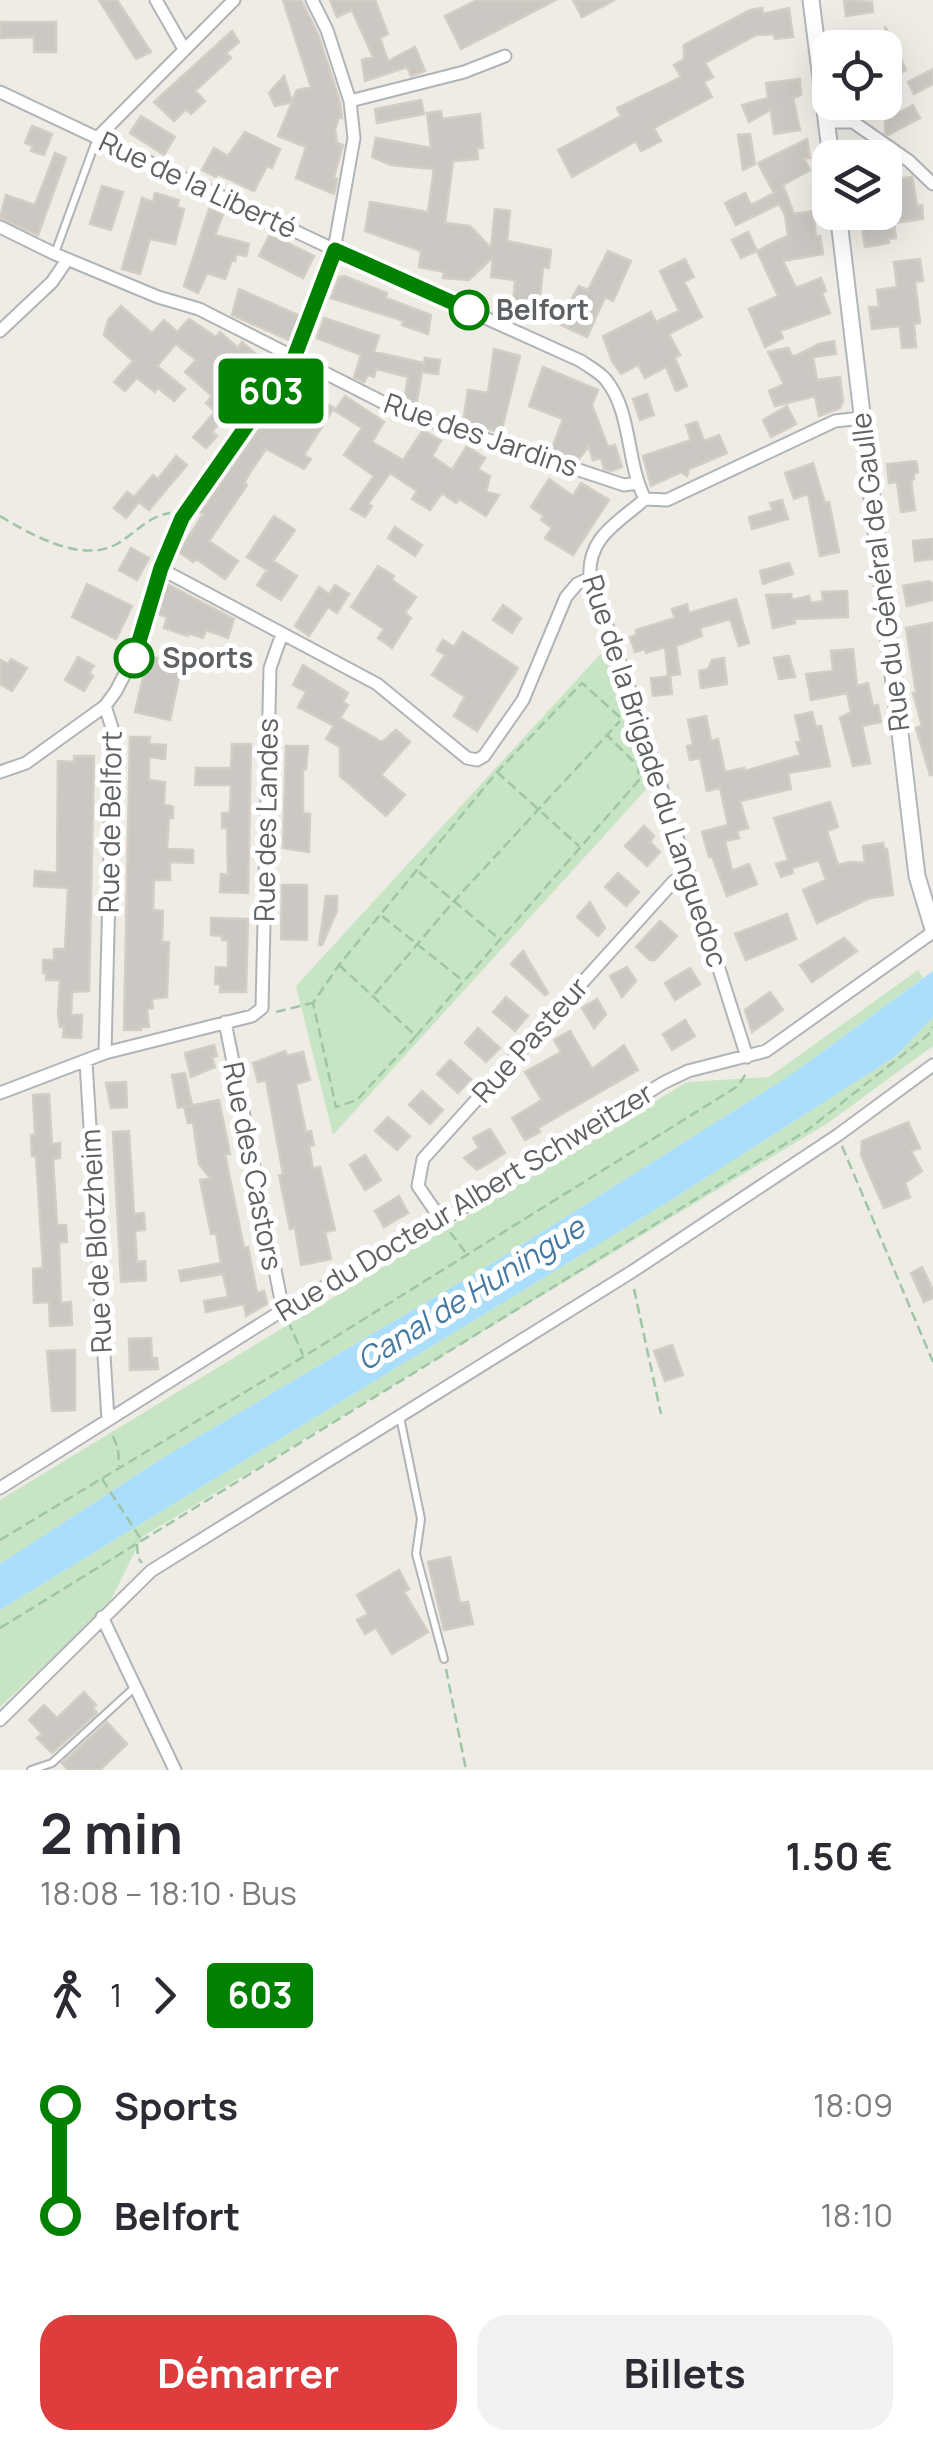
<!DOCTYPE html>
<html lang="fr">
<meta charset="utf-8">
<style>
:root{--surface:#fff;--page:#f2f2f3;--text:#2b2b33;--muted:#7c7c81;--accent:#df3c3d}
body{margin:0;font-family:Manrope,sans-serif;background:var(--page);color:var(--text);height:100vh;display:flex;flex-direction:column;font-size:38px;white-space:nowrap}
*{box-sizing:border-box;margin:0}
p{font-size:32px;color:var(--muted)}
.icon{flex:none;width:55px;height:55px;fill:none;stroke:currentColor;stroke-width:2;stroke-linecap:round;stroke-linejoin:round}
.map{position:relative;height:1770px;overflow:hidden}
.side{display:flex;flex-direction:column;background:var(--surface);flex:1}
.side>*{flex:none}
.badge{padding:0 20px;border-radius:8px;font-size:35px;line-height:65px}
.tools{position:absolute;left:812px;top:30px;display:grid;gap:20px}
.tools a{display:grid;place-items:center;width:90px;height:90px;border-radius:20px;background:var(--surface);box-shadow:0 10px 40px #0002;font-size:50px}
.map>.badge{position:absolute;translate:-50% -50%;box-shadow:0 0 0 5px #fff}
.legs{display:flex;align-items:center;gap:15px;height:110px;padding:0 40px;font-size:32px}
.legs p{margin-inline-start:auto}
.overview{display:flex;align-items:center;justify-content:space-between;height:170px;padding:0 40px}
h1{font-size:55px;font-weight:700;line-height:75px}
.primary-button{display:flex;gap:20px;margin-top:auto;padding:20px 40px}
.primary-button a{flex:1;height:115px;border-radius:30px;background:var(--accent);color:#fff;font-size:40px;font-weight:700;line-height:115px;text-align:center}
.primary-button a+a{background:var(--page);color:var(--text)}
ul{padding:0 40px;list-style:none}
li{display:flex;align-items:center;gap:35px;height:110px;font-size:38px}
li i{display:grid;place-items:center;width:15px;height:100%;margin:0 12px;background:currentColor}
li i::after{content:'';width:25px;height:25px;margin:-12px;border:8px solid;border-radius:50%;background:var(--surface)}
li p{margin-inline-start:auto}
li:first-child i{background:linear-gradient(#0000 50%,currentColor 0)}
li:last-child i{background:linear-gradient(currentColor 50%,#0000 0)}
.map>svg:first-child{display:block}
.green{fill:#c7e5c4}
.water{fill:#abdefa}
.building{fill:#cbc7c2;stroke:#d3cec5;stroke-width:2.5}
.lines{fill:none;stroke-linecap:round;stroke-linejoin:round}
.lane-casing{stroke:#b1b4b7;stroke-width:10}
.street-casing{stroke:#b1b4b7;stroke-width:15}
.secondary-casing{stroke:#b2b6ba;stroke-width:19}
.path{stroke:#9ec6a6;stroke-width:2.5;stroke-dasharray:10 5;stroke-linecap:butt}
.lane{stroke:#fff;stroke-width:6}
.street{stroke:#fff;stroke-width:11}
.secondary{stroke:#fff;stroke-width:15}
.line-1-casing{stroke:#fff;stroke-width:22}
.line-1{stroke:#008200;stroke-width:15}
.stop-1-dot{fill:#fff;stroke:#008200;stroke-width:5}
.labels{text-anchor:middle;stroke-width:10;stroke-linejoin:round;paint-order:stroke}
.street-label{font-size:28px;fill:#5e6265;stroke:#fff}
.stop-label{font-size:28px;font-weight:bold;fill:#5e6265;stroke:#fff;text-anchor:start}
.water-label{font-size:30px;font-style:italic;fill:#457aa3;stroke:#fff}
</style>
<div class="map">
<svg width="933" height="1770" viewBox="0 0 933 1770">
<rect width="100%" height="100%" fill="#efece6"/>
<path class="green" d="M605,649L646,779L651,784L333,1135L296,986Z
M918,970L923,978L789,1076L494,1262L164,1457L0,1564V1500L687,1082L769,1077Z
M933,1017V1046L828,1123L142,1537L108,1606L0,1707V1610L676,1197L896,1056Z"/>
<path class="water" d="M933,971V1017L896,1056L676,1197L0,1610V1564L164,1457L494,1262L789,1076Z"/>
<path class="building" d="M99,0H117L151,52L136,59Z
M283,0H301L318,34L340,102L342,118L339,117L335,130L337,143L343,145L334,177L337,179L334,194L296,178L306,147L278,136L292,102L275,106L269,93L284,76L292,101L297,90L311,87Z
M330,0H375L388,34L380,38L388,61L415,47L425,71L411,76L407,67L365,81L362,60L373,57L352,10L337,17Z
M477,0H556L461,49L445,16Z
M573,0H615L582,17Z
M844,0L872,2L873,12L846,16Z
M762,8L763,14L789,8L793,37L775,39L774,34L756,35L705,63L713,77L704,82L712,97L654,128L661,141L641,151L636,141L572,177L558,150L621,116L617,108L681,77L674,65L684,59V45L750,10Z
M0,22H56V52H34V37L0,38Z
M885,26L906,70L885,81Z
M232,31L239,42L226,53L231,58L195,91L205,101L191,114L186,109L174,121L154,102Z
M933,69V84L914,94L908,82Z
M800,79L801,95L793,98L800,130L774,134L771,110L749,122L742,105L768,98L766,83Z
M421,100L424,114L377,123L375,109Z
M913,105L920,118L888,135L885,133V120Z
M441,111L442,119L480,114L483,148H477L478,159L453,161L445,223L470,226L491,248L495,209L510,211L507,241L551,250L549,268L543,267L539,307L513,304L515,280L491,277L493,257L469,280L443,278L444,272L419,267L421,251L365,231L370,202L428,212L434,169L391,165L372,157L376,138L431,148L427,113Z
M141,116L175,137L164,155L130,133Z
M32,126L52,134L44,155L31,151L33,146L25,143Z
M245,132L280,149L272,168L267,166L254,191L218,174L216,177L202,170L214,148L228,156Z
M750,134L755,164L743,170L738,135Z
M807,139L810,158H804L810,170L783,185L794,214L813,211L816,237L820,236L823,254L783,261L796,288L821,278L826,291L822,293L830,313L780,331L783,338L765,347L749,309L778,296L757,251L741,258L732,240L748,232L757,251L778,240L788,236L785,215L779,204L736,225L725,203L745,193L751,205L774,193L758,163Z
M867,143L900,167L890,180L912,177L917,206L922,205L923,219L894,223L896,238L889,239V243L865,247L861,219L883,216L885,212V158H854L853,145Z
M55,153L66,158L38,235L0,218L6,195L35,205Z
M102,186L123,192L111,230L90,224Z
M155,193L179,200L177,207L184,209L175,244L150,239L140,274L122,269L142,198L153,202Z
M209,209L223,214L215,235L249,244L246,256L236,254L235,261L232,260L225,279L207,273L198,293L184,286Z
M270,234L314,256L303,278L259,256Z
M608,251L631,261L613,301L605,297L587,337L561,325L567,313L564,312L579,286L588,290Z
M685,259L694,277L684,282L702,317L669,334L680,355L675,358L687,386L676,391L666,367L645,378L638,365L621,374L612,361L603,336L651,312L656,322L679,311L660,271Z
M920,259L923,281L915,282L920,323L914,324L916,347L902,348L900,326L872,329L869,307H879L877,290L897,287L894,262Z
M344,276L387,293L386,298L431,315L428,334L402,325L404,321L331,298L339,277Z
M239,289L300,316L289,340L232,315Z
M121,306L152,333L164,320L177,332L189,319L216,337L220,332L238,348L242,342L268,364L247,397L243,394L212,432L217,436L206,448L193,437L213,414L214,410L206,403L212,396L185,372L196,360L176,344L157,366L185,389L174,401L158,388L155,392L137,378L125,391L114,382L133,361L104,335L108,320Z
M324,318L379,336L374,352L424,363L423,367L425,358L440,360L438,374L422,372L416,406L404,402L408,377L376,369L374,377L368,375L364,382L354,377L361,355L317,338Z
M834,341L836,354L813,357L817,380L840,377L843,401L840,408L819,416L815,396L775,406L769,391L784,384L768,352L788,348L793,357L819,344Z
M494,349L520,356L501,433L463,422L468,390L488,393Z
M543,367L598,390L592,405L608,447L615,445L622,467L611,471L604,469L601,458L593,460L589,446L578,460L551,451L563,419L529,406Z
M293,382L334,408L304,455L311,459L304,469L266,449L251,471L244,483L247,485L209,541L238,561L225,579L196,559L193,562L179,552L203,514L200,512Z
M647,394L654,415L640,420L633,399Z
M345,396L384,422L372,442L403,460L423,430L441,441L432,456L452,470L467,446L485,458L478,469L490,476L486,492L499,495L486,516L459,499L456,503L442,493L430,510L412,499L417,491L390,473L368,504L372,506L365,517L351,509L374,476L344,455L362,428L335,411Z
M787,406L796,424L771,437L763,420Z
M697,422L704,441L719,435L727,453L689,469L687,476L681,472L651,486L643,456L691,440L686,425Z
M176,456L187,465L149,510L139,502L126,518L114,508L127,492L134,497L153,475L158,479Z
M916,461L918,472L914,473V479L911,480L915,510L901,512L897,482L889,483L887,464Z
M813,463L825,503L829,502L839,552L820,556L808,494L794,499L785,473Z
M549,479L573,496L581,483L609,500L573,555L545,538L552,528L541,520L544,516L531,507Z
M782,500L788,519L752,529L749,517L773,510L770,503Z
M274,516L295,530L273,561L297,576L281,600L257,585L267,570L247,557Z
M395,527L422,545L415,556L388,538Z
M933,539V559L915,561L913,541Z
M131,548L149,558L137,580L119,570Z
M789,563L793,574L763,584L760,571Z
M378,566L394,576L392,580L416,597L405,613L411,618L392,648L378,638L384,629L351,607Z
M929,581L933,584V600L907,606L903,586Z
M87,584L132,606L116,639L72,617Z
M167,584L234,619L228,638L206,630L203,638L188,633V636L164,628L167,617L157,614Z
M335,585L349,594L337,613L328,607L309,636L295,626L319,587L329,594Z
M847,591L848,617L794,619L795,623L773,628L766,595L791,594L792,600L809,596L811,603L823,601L822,592Z
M736,599L749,643L739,646L730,619L700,628L702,636L676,646L680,674L668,676L665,647L646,653L645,649L635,652L630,637L637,635L636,630L675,618L672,609L687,604L689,613Z
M503,605L521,618L512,633L493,620Z
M932,623L933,775H930L916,728L922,726L913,693L916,692L906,628Z
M463,632L518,668L477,731L454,716L465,697L432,675L445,655L437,650L443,640L454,647Z
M853,649L857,686L868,683L873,706L878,705L881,722L862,726L870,763L853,766L840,718L851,712L847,693L811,700L806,674L833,671L831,651Z
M148,656L182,664L170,720L135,712Z
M789,656L795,677L779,679L774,658Z
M78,657L94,666L89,673L93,676L84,691L65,680Z
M724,658L727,684L701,688L699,671L708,669L712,660Z
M11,659L27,668L12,691L0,684V660L8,664Z
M303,665L348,693L343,702L348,705L340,718L382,742L396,730L410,742L381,775L405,795L386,816L340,776V747L326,739L334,726L298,707L306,692L293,685Z
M670,676L672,694L653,696L651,678Z
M812,712L816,727L821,726L830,766L788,773L791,789L740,801L748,828L737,831L739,838L725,841L732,871L749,864L757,884L727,896L712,856L709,857L702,832L728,825L720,788L707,791L700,758L690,760L687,746L693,745L688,720L706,716L711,741L718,739L725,772L744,768L745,771L800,755L796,742L801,741L795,716Z
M130,737H150L149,744L166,745L165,759L149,757V780L165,782L164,804L173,807V818H169L167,849L193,850V863L170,862V880H154L153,910L163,911L162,942H169L167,997L152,999L153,1008L147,1009L149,1027H141V1030H124Z
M232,744H251L248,893L220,892L221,874L228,875L227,828H222V813H230L231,785H195L196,768H231Z
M286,746H308L306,769H303V813L310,814L309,852L283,848Z
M74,756H94L89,991L72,992L71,1015H82L81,1038L63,1037L64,1027H60L58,1015L60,980H46V973H43V960H54V949H65L68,888L34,886L35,871L57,873L58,761L74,762Z
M830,802L838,827L827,831L838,865L850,862L865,863L863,846L883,843L884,849H887L893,895L870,898L817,923L803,890L826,880L819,860L792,868L793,873L781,877L776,864L788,860L774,818Z
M644,826L654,836L650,842L660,852L647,866L625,846Z
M618,873L639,892L626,906L605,887Z
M282,885H307V940L281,939Z
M326,896H337V911L322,945H319Z
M590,902L605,928L598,936L577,917Z
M787,914L796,939L746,960L735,934Z
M211,918L248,919L246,992H220V984H215L216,967L228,968V940H222V936L211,935Z
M660,921L677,936L655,960H650L636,947Z
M844,938L857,951L812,982L800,965Z
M523,951L548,993L545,995L511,964Z
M627,967L636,981L622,997L610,976Z
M690,968L700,984L675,1000L665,983Z
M770,992L783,1010L752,1032L745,1010Z
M506,997L528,1016L515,1031L493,1012Z
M597,999L606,1014L594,1028L582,1008Z
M685,1020L695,1036L672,1050L663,1034Z
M478,1028L500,1048L486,1062L465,1043Z
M570,1031L592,1069L624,1045L638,1070L538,1128L540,1132L525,1140L512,1118L542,1100L525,1072L561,1052L554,1040Z
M214,1045L217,1056L212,1057L215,1067L191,1077L185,1053Z
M285,1051L287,1056L303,1052L310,1080L296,1084L306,1132L311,1131L314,1145L309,1146L313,1168L320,1167L335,1230L325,1232L331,1259L301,1265L295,1227L290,1229L279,1175L283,1174L266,1080L258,1082L253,1063Z
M450,1060L471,1079L458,1093L437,1074Z
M185,1073L192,1105L178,1108L172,1075Z
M126,1082L127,1107L111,1108L106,1083Z
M422,1091L443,1110L430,1124L409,1105Z
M49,1094L52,1144L60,1143V1158L53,1159L57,1225H66L67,1242H59L61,1303L71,1302L72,1325L50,1326L49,1302L34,1303L33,1269L43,1268L36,1156H32L31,1135H35L33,1095Z
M219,1100L230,1154H225L244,1248L248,1247L257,1293L264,1291L267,1304L246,1316L244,1304L206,1312L204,1301L228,1297L223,1274L181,1281L179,1271L221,1263L216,1233L211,1234L200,1180L210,1178L199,1164L193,1122L188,1123L184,1107Z
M388,1117L410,1136L397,1150L375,1131Z
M908,1122L920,1148L911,1151L922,1171L905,1183L910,1197L884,1208L861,1155L862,1141Z
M490,1129L505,1153L477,1170L464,1158L479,1148L473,1138Z
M129,1131L134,1214L144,1213L145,1230L135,1231L137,1262L145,1261L146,1280L121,1282L113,1132Z
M365,1155L381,1180L365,1190L350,1165Z
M399,1196L408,1213L384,1227L375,1211Z
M922,1267L933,1290V1298L924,1302L911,1273Z
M151,1338L152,1358H157L158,1369L130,1370L129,1339Z
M672,1345L683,1375L665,1381L654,1351Z
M75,1350V1410L52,1411L47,1351Z
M450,1557L460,1603L468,1602L473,1624L444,1630L428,1562Z
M399,1570L409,1589L404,1592L428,1632L392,1654L376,1628L365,1634L357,1620L368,1614L357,1595Z
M84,1692L96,1705L93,1708L97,1713L52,1753L37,1738L42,1734L29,1720L44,1705L57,1718Z
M107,1722L127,1744L100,1770H68L62,1763Z"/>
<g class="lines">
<defs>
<path id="lane" d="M55,253L97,138
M400,1417L421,1519L416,1554L444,1659
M31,1770L52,1763L134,1688"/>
<path id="street" d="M156,0L184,49
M0,92L335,250L581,361C589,367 600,372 606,380C632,412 626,462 645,499
M350,101L464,72L505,56
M827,122H853L909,161L933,184
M98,137L234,0
M0,227L55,254L158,297L199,309L398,410L624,485L637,483
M0,331L52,282L67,260
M161,569L377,684L467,758L477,760L484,756L523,700L566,597L577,584L590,578
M105,706L113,731L105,1053
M0,772L26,763L105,706L116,691L133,658L161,569L182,518L294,358L308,324L332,261L354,138L350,101L327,30L312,0
M225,1022L283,1310
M747,1057L635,705L590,578C587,537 618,523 645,499L667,500L835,421L861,418
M86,1062L108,1420
M0,1093L105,1053L252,1016L262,1008L270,668L282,634
M442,1221L418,1186L423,1159L674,881L689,873
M0,1488L283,1310L442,1221L663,1083L688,1071L766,1051L933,932
M102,1617L175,1770
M0,1720L151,1571L633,1271L838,1135L933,1065"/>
<path id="secondary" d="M811,0L831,158
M838,212L917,876L933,929"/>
</defs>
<use href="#lane" class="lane-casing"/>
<use href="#street" class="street-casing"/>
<use href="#secondary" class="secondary-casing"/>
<path class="path" d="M0,516C30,534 81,564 117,544C136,533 148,516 170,513
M497,772L579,846
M419,872L497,937
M382,916L462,980
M339,965L416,1036L639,780L638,766L607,735
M375,994L454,901L620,721
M276,1012L312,1003
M416,1036L357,1100L336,1107L313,1003L339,965L497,772L582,683L622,719
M842,1146L933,1362
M450,1232L466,1253
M634,1289L661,1414
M288,1321L303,1355
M113,1436L118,1449L119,1466
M102,1479L141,1539
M0,1540L303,1357L738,1086L747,1072
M137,1544L138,1558L142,1563
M0,1628L806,1131L928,1035L933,1027
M446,1669L466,1770"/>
<use href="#lane" class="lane"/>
<use href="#street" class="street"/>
<use href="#secondary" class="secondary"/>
</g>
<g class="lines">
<defs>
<path id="line-1" d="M134,658L161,568L182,518L294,358L335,250L469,310"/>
</defs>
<use href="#line-1" class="line-1-casing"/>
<use href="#line-1" class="line-1"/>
</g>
<g class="stop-1-dot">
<circle cx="469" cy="310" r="18"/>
<circle cx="134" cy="658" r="18"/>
</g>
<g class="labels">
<g class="street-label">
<text transform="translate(198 185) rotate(25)" y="10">Rue de la Liberté</text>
<text transform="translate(481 435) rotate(19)" y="10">Rue des Jardins</text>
<text transform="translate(880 572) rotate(-97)" y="10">Rue du Général de Gaulle</text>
<text transform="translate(655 771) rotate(72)" y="10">Rue de la Brigade du Languedoc</text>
<text transform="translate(266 820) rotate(-89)" y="10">Rue des Landes</text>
<text transform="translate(110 822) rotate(-89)" y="10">Rue de Belfort</text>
<text transform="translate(530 1040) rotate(-48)" y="10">Rue Pasteur</text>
<text transform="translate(253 1166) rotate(79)" y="10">Rue des Castors</text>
<text transform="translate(464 1202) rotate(-31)" y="10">Rue du Docteur Albert Schweitzer</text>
<text transform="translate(96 1241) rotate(-93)" y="10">Rue de Blotzheim</text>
</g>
<g class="stop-label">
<text x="496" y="320">Belfort</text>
<text x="162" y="668">Sports</text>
</g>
<g class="water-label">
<text transform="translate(471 1294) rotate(-32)" y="10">Canal de Huningue</text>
</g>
</g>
</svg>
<div class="tools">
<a><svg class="icon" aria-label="locate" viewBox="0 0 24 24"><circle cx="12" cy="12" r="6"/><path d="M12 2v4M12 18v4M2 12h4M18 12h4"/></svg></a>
<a><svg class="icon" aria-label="layers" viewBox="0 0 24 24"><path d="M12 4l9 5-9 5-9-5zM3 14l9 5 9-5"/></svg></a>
</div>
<b class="badge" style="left:271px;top:391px;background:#008200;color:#fff">603</b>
</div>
<section class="side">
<div class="overview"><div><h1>2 min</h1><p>18:08 – 18:10 · Bus</p></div><b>1.50 €</b></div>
<div class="legs"><svg class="icon" aria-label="walk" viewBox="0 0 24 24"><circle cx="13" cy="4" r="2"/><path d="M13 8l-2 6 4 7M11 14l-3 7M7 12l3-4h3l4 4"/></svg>1<svg class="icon" aria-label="forward" viewBox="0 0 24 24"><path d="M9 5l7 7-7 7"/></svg><b class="badge" style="background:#008200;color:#fff">603</b></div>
<ul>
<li><i style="color:#008200"></i><b>Sports</b><p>18:09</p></li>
<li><i style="color:#008200"></i><b>Belfort</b><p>18:10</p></li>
</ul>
<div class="primary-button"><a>Démarrer</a><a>Billets</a></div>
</section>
